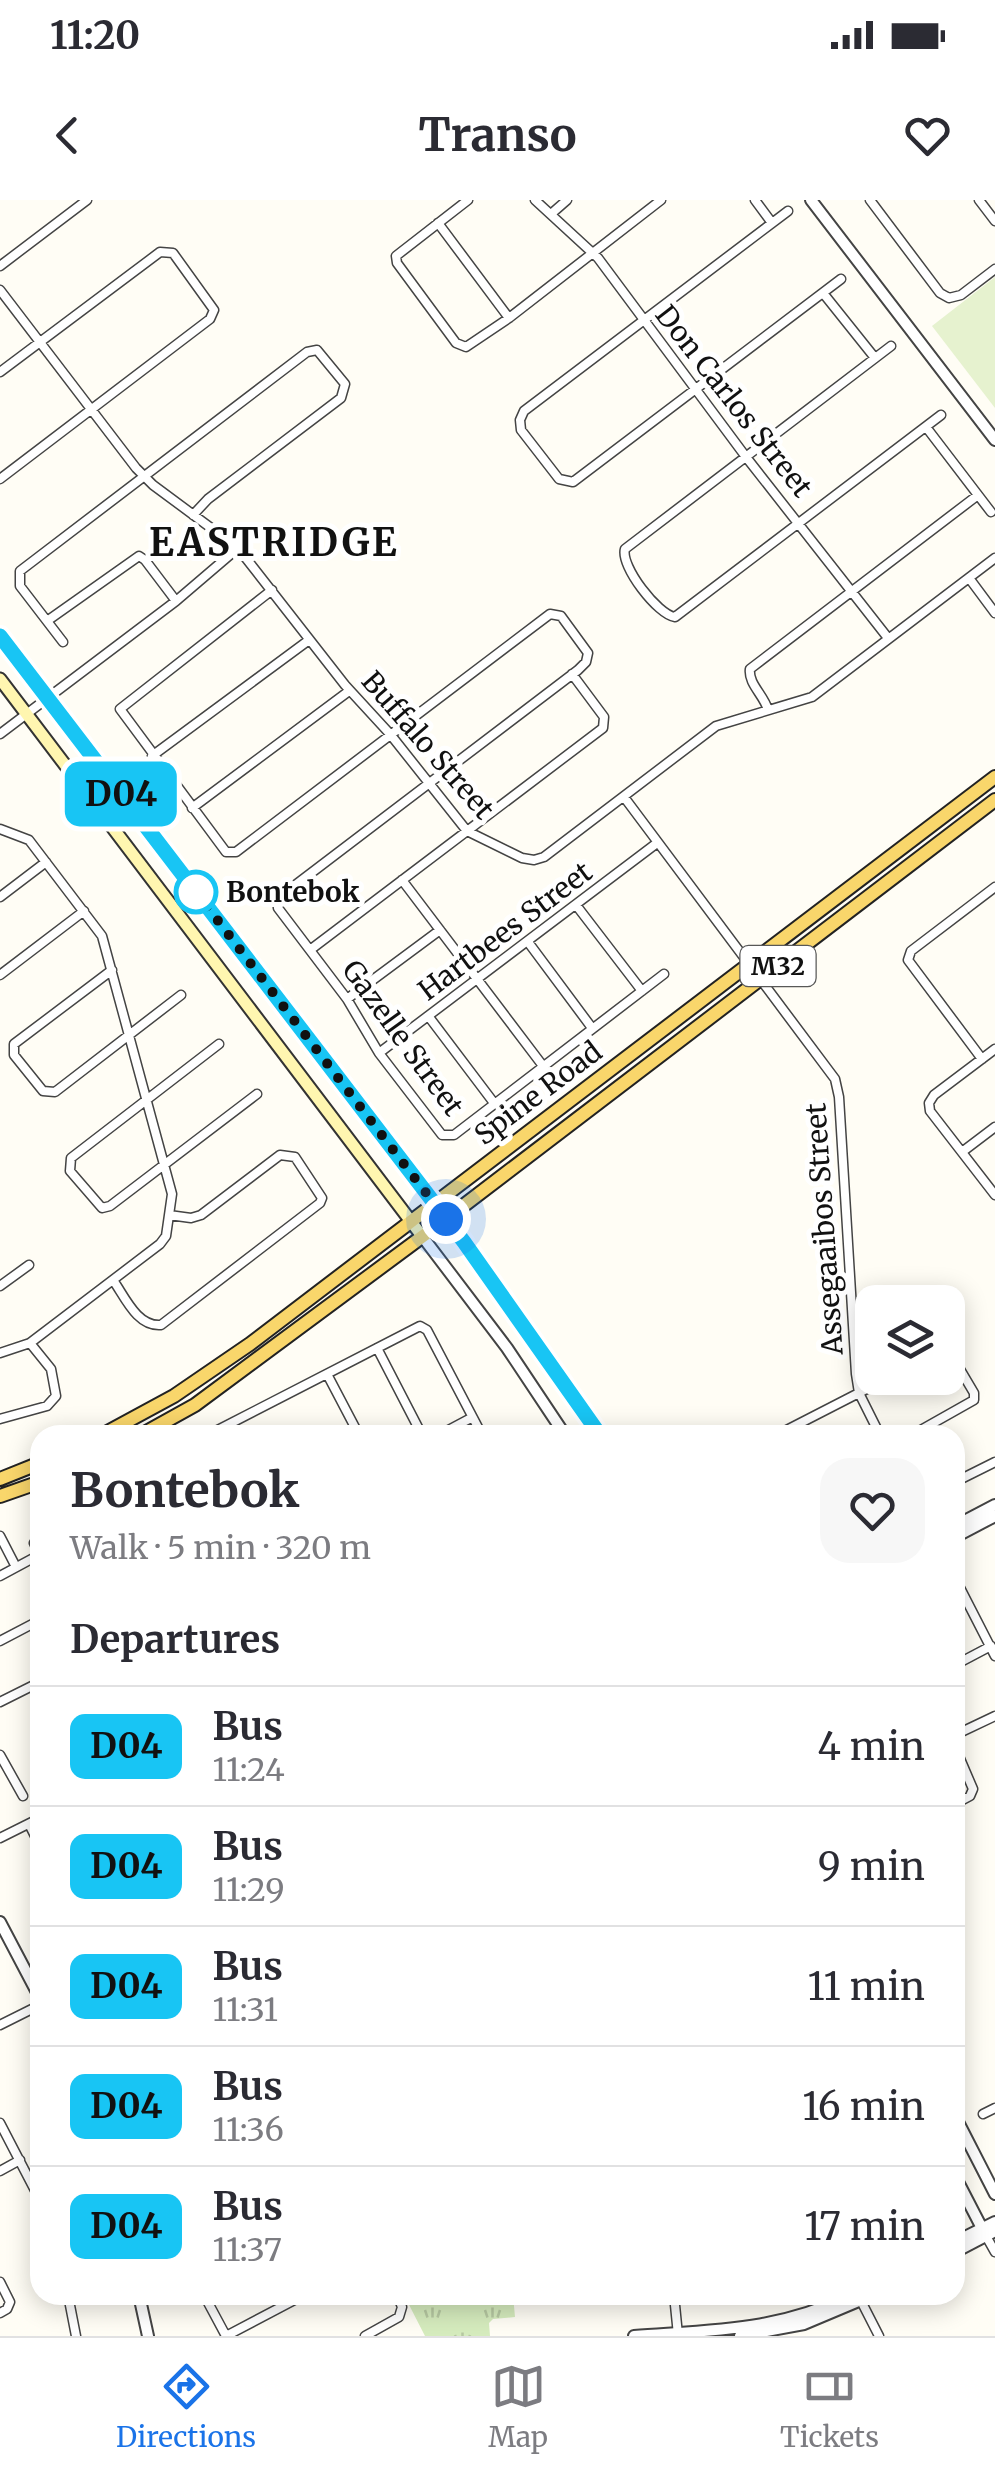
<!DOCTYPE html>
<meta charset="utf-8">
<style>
:root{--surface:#fff;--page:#f7f7f7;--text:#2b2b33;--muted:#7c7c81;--line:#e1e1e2;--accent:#1a73e8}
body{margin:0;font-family:Merriweather,serif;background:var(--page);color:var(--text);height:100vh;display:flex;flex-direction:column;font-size:38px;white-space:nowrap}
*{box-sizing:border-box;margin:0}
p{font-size:32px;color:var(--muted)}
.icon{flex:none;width:55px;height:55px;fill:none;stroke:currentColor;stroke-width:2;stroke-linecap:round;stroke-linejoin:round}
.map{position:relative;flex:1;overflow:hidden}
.details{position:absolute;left:30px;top:1225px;width:935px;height:880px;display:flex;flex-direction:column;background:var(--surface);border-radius:30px;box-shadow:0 5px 25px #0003}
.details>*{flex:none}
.badge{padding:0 20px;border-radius:15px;font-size:35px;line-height:65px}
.buttons{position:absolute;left:855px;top:1085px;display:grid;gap:20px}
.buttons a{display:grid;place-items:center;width:110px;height:110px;border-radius:20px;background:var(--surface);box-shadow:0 5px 25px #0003;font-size:50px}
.you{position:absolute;width:50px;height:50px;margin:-25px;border:8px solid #fff;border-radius:50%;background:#1a73e8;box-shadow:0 0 0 15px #1a73e833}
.map>.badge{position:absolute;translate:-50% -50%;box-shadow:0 0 0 5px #fff}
h2{padding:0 40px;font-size:38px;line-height:90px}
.round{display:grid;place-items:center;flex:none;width:105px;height:105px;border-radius:30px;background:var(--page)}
.summary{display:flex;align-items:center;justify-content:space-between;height:170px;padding:0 40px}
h1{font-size:48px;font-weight:700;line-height:75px}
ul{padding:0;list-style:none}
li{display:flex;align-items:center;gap:30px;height:120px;padding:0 40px;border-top:2px solid var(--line)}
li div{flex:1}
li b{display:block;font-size:38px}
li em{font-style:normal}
li .badge{min-width:110px;font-weight:700;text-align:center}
.status{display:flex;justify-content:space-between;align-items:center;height:70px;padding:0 50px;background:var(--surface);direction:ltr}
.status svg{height:28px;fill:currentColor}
header{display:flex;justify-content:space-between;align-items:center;height:130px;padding:0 40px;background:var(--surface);font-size:45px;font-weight:700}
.dock{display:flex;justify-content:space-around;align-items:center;height:140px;border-top:2px solid var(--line);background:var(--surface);font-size:28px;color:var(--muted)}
.dock a{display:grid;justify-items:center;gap:5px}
.dock .selected{color:var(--accent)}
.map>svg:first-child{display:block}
.park{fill:url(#park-tufts)}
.pitch{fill:#e6f2cf}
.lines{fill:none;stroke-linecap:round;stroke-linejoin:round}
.minor-casing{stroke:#444;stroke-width:11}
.tertiary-casing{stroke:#444;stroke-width:14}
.secondary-casing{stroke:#333;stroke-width:15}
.primary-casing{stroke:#222;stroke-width:16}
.minor{stroke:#fff;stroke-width:8}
.tertiary{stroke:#fff;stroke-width:10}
.secondary{stroke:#fff6b0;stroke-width:11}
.primary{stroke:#f9d66b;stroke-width:12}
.line-casing{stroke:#fff;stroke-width:22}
.line{stroke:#18c5f4;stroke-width:15}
.walk{stroke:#111;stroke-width:10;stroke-dasharray:0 18}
.stop-dot{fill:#fff;stroke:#18c5f4;stroke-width:5}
.labels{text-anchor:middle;stroke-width:10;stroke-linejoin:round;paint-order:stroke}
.shield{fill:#fff;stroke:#585858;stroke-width:2.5}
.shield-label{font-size:25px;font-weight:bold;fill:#111}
.street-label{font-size:28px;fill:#111;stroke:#fff}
.stop-label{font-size:28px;font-weight:bold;fill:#111;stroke:#fff;text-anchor:start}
.district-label{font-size:38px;font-weight:bold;letter-spacing:2.5px;fill:#111;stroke:#fff}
</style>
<div class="status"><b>11:20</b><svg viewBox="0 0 49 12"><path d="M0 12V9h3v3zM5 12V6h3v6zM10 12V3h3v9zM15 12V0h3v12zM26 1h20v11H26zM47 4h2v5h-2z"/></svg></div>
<header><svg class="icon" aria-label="back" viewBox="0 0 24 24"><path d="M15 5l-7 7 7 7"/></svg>Transo<svg class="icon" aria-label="heart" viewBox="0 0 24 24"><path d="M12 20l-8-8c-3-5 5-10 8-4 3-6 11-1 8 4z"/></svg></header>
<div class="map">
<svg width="995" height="2136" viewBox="0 0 995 2136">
<defs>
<pattern id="park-tufts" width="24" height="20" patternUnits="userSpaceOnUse" patternTransform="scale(2.5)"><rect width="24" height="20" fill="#d5ebbd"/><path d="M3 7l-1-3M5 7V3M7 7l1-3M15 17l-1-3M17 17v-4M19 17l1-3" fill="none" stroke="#b6c8a1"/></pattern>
</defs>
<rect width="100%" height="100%" fill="#fffdf5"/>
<path class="park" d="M404,2095H513L515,2117L493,2119L489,2123L490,2136H425Z"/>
<path class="pitch" d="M995,77V208L932,126Z"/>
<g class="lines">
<defs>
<path id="minor" d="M468,0L396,56L397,63L456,143L466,147L509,118L661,0
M535,0L598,58L746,257L888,438
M755,0L772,23
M870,0L940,93L949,98L961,95L995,69
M979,0L995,21
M788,11L524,211L520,220L521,230L559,279L573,282L841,79
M551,14L567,0
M438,23L509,118
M0,66L87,0
M0,90L136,268L153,285L238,348L345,485L390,534L467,631L522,658L534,660L544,657L716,526L812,497L995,358
M823,93L875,158
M891,146L625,349C620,366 658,415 675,417L941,215
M0,172L160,52L173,53L214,110L210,119L0,279
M926,227L991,312
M969,378L995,413
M272,390L120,509L226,652H236L550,414L561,416L588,453L586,462L578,470L277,699L278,708L347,799L379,853L442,935H454L664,774
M47,421L139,356L145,360L176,401
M63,442L20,386V371L307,152L317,150L345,184L341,198L208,299L193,315
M768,510C764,495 748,484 750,469L978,295
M0,534L176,401L238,348
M152,556L309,440
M624,597L835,879L839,897L856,1174L859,1193L880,1235
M192,608L349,491
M0,629L29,640L102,736L172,994L166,1036L160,1044L30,1143L0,1153
M402,680L543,866
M0,697L46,662
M576,705L642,791
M528,742L592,828
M310,750L603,528L604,517L572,474
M112,770L14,844V855L43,891L55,892L181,795
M0,775L84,711
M347,799L440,730
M429,817L494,903
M219,844L71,958L70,971L102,1008L110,1006L257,894
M995,849L934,895L929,903L930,911L995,995
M379,853L657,643
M982,859L908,760L911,751L995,687
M962,952L995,927
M113,1080C125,1097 137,1127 161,1125L320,1003L322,998L295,957L280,955L201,1015L191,1018L169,1015
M0,1086L29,1065
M377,1148L422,1235
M327,1174L359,1235
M0,1219L47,1206L56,1196L51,1169L30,1143
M208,1235L420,1126L427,1130L482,1235
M439,1235L471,1218
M777,1235L888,1178
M912,1235L974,1200V1193L948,1149
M955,1282L995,1262
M40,1334L34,1343L40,1356
M0,1336L16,1367
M0,1376L39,1355
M955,1378L995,1456
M0,1441L40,1420
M955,1465L991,1446
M0,1502L40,1482
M955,1535L995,1516
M955,1547L973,1589L970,1596L955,1604
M0,1555L23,1596
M29,1624L40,1646
M0,1638L40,1618
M0,1825L40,1805
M983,1914L995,1908
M0,1923L40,2000
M0,1971L20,1960
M986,2036L995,2052
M0,2082L10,2102L7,2109L0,2113
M68,2095L76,2136
M204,2095L226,2136
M674,2095L678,2135
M858,2095L879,2136
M226,2136L304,2095
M365,2136L399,2117L402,2107L397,2095"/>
<path id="tertiary" d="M811,0L995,240
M446,1019L553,1164L600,1235
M422,1036L507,1148L565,1235
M955,1326L995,1305
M955,1337L995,1316
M0,1722L40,1798
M955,1916L995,1994
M955,1976L986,2036
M955,2042L995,2022
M955,2052L995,2031
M139,2095L148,2136
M634,2136C713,2130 779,2131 851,2095
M740,2136L804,2124L873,2095"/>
<path id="secondary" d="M0,436L446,1019
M0,479L422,1036"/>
<path id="primary" d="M102,1235L174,1196L250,1144L995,577
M141,1235L195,1205L446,1019L995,600
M0,1279L40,1263
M0,1296L40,1282"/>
</defs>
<use href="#minor" class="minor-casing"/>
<use href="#tertiary" class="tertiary-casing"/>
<use href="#secondary" class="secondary-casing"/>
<use href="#primary" class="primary-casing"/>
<use href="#minor" class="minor"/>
<use href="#tertiary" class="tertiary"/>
<use href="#secondary" class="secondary"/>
<use href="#primary" class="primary"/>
</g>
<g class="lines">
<defs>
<path id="line" d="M0,436L464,1042L600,1235"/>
</defs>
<use href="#line" class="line-casing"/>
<use href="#line" class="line"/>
<path class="walk" d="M196,692L446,1019"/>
</g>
<circle class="stop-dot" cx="196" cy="692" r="20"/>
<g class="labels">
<rect class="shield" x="740.5" y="746" width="75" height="40" rx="8"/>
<g class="shield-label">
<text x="778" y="775">M32</text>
</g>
<g class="street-label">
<text transform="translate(734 201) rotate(52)" y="10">Don Carlos Street</text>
<text transform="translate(428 545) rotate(49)" y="10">Buffalo Street</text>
<text transform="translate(505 731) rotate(-37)" y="10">Hartbees Street</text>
<text transform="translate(403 838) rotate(54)" y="10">Gazelle Street</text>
<text transform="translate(538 893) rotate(-37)" y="10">Spine Road</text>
<text transform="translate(824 1029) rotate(-94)" y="10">Assegaaibos Street</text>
</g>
<g class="stop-label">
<text x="226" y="702">Bontebok</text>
</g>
<g class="district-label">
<text x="274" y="356">EASTRIDGE</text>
</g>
</g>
</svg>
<div class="buttons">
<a><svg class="icon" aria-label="layers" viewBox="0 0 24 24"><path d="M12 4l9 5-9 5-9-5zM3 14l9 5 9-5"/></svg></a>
</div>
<div class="you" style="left:446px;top:1019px"></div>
<b class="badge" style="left:121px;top:594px;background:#18c5f4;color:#111">D04</b>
<section class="details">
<div class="summary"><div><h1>Bontebok</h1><p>Walk · 5 min · 320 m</p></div><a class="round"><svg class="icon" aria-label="heart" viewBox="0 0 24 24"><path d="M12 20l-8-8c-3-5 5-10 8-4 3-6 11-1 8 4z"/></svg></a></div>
<h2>Departures</h2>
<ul>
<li><span class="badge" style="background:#18c5f4;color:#111">D04</span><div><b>Bus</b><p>11:24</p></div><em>4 min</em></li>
<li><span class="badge" style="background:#18c5f4;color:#111">D04</span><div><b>Bus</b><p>11:29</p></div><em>9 min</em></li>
<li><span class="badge" style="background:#18c5f4;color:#111">D04</span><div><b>Bus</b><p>11:31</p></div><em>11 min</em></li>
<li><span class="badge" style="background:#18c5f4;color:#111">D04</span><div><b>Bus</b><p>11:36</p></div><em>16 min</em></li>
<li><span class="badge" style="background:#18c5f4;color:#111">D04</span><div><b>Bus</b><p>11:37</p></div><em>17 min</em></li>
</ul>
</section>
</div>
<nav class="dock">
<a class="selected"><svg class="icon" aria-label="directions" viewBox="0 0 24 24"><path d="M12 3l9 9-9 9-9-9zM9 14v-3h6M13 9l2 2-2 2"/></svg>Directions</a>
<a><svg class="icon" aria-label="map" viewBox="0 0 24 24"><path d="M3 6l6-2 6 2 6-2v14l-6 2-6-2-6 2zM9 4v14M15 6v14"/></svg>Map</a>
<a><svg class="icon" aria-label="tickets" viewBox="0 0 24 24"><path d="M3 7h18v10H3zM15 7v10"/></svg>Tickets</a>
</nav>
